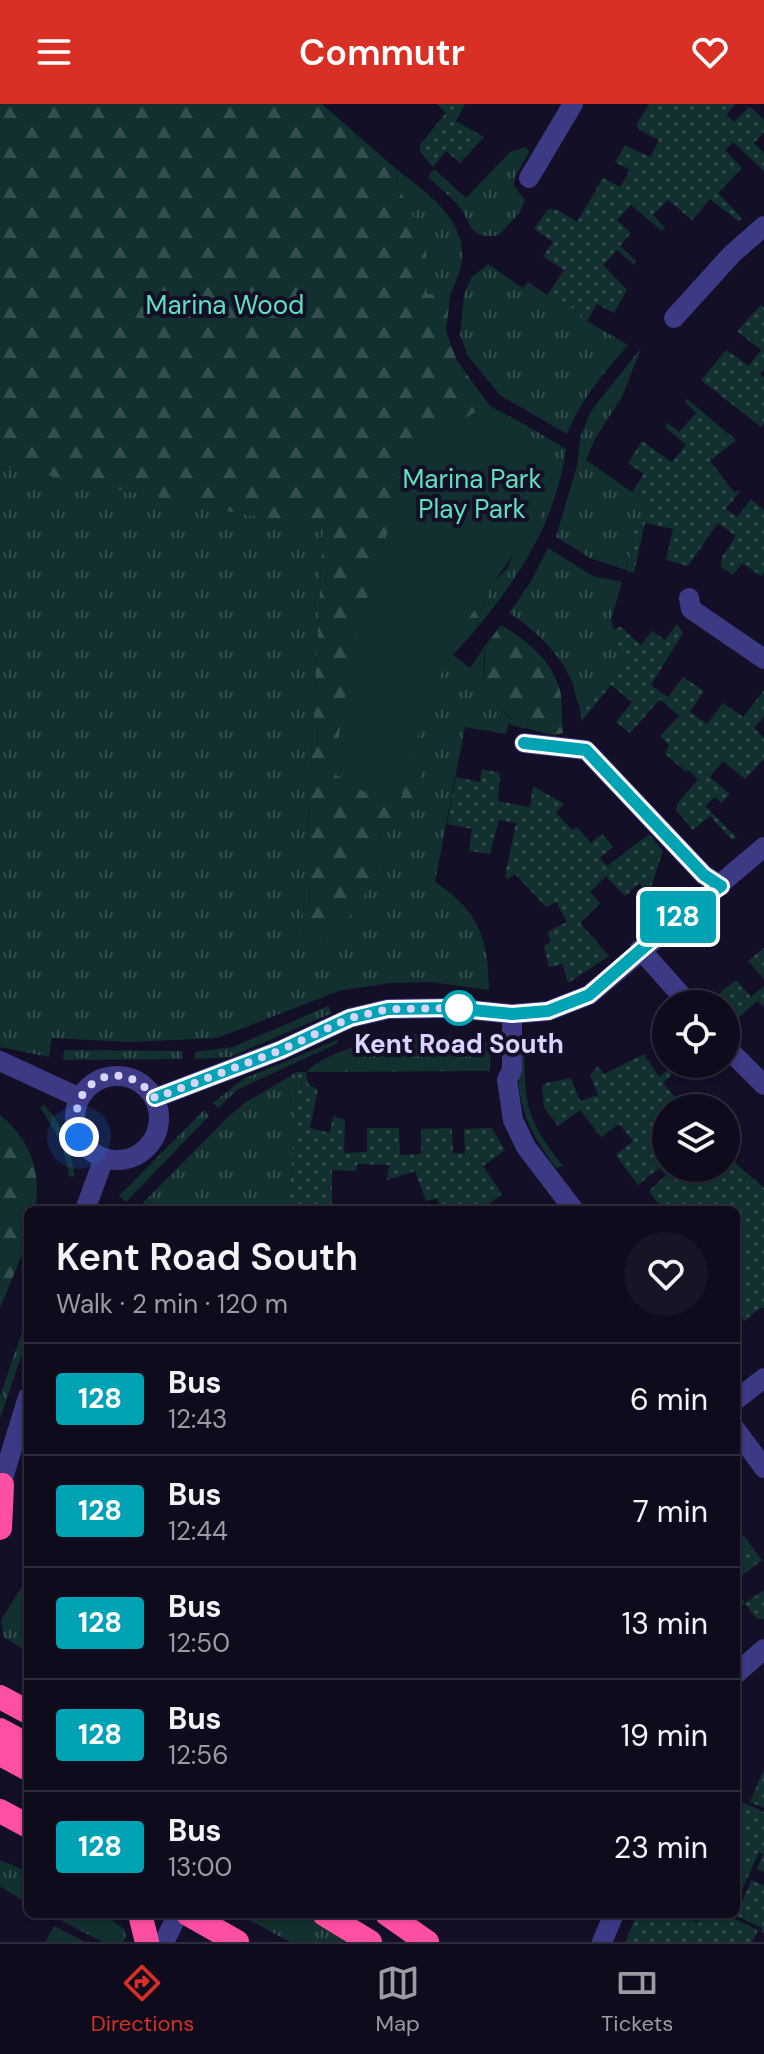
<!DOCTYPE html>
<meta charset="utf-8">
<style>
:root{--surface:#0e0b1c;--page:#171425;--text:#f1f3f6;--muted:#9b9ba3;--line:#2e2b3b;--accent:#d93025}
body{margin:0;font-family:"DM Sans",sans-serif;background:var(--page);color:var(--text);height:100vh;display:flex;flex-direction:column;font-size:30px;white-space:nowrap}
*{box-sizing:border-box;margin:0}
p{font-size:26px;color:var(--muted)}
.icon{flex:none;width:44px;height:44px;fill:none;stroke:currentColor;stroke-width:2;stroke-linecap:round;stroke-linejoin:round}
.map{position:relative;flex:1;overflow:hidden}
.panel{position:absolute;left:24px;top:1102px;width:716px;height:712px;display:flex;flex-direction:column;background:var(--surface);border-radius:12px;box-shadow:0 2px 6px #0004,0 0 0 2px var(--line)}
.panel>*{flex:none}
.badge{padding:0 16px;border-radius:6px;font-size:28px;line-height:52px}
.tools{position:absolute;left:652px;top:886px;display:grid;gap:16px}
.tools a{display:grid;place-items:center;width:88px;height:88px;border-radius:50%;background:var(--surface);box-shadow:0 2px 6px #0004,0 0 0 2px var(--line);font-size:40px}
.you{position:absolute;width:40px;height:40px;margin:-20px;border:6px solid #fff;border-radius:50%;background:#1a73e8;box-shadow:0 0 0 12px #1a73e833}
.map>.badge{position:absolute;translate:-50% -50%;box-shadow:0 0 0 4px #fff}
.round{display:grid;place-items:center;flex:none;width:84px;height:84px;border-radius:42px;background:var(--page)}
.head{display:flex;align-items:center;justify-content:space-between;height:136px;padding:0 32px}
h1{font-size:38px;font-weight:600;line-height:60px}
ul{padding:0;list-style:none}
li{display:flex;align-items:center;gap:24px;height:112px;padding:0 32px;border-top:2px solid var(--line)}
li div{flex:1}
li b{display:block;font-size:30px}
li em{font-style:normal}
li .badge{min-width:88px;font-weight:700;text-align:center}
header{display:flex;justify-content:space-between;align-items:center;height:104px;padding:0 32px;background:var(--accent);color:#fff;font-size:36px;font-weight:600}
.tab-bar{display:flex;justify-content:space-around;align-items:center;height:112px;border-top:2px solid var(--line);background:var(--surface);font-size:22px;color:var(--muted)}
.tab-bar a{display:grid;justify-items:center;gap:4px}
.tab-bar .on{color:var(--accent)}
.map>svg:first-child{display:block}
.grass{fill:url(#grass-tufts)}
.forest{fill:url(#forest-firs)}
.park{fill:#12302f}
.garden{fill:url(#garden-dots)}
.lines{fill:none;stroke-linecap:round;stroke-linejoin:round}
.minor{stroke:#3d3a85;stroke-width:20}
.highway{stroke:#ff4fa3;stroke-width:24}
.line-casing{stroke:#fff;stroke-width:18}
.line{stroke:#00a3b4;stroke-width:12}
.walk{stroke:#d9d4ff;stroke-width:8;stroke-dasharray:0 14.4}
.stop-dot{fill:#fff;stroke:#00a3b4;stroke-width:4}
.labels{text-anchor:middle;stroke-width:8;stroke-linejoin:round;paint-order:stroke}
.park-label{font-size:26px;fill:#5fe0c0;stroke:#130f26}
.stop-label{font-size:26px;font-weight:bold;fill:#d9d4ff;stroke:#130f26}
</style>
<header><svg class="icon" aria-label="menu" viewBox="0 0 24 24"><path d="M4 6h16M4 12h16M4 18h16"/></svg>Commutr<svg class="icon" aria-label="heart" viewBox="0 0 24 24"><path d="M12 20l-8-8c-3-5 5-10 8-4 3-6 11-1 8 4z"/></svg></header>
<div class="map">
<svg width="764" height="1838" viewBox="0 0 764 1838">
<defs>
<pattern id="grass-tufts" width="24" height="20" patternUnits="userSpaceOnUse" patternTransform="scale(2)"><rect width="24" height="20" fill="#12302f"/><path d="M3 7l-1-3M5 7V3M7 7l1-3M15 17l-1-3M17 17v-4M19 17l1-3" fill="none" stroke="#344d4e"/></pattern>
<pattern id="forest-firs" width="22" height="20" patternUnits="userSpaceOnUse" patternTransform="scale(2)"><rect width="22" height="20" fill="#12302f"/><path d="M5 1l3.5 6h-7zM16 11l3.5 6h-7z" fill="#344d4e"/></pattern>
<pattern id="garden-dots" width="8" height="8" patternUnits="userSpaceOnUse" patternTransform="scale(2)"><rect width="8" height="8" fill="#12302f"/><path d="M2 2h.1M6 6h.1" fill="none" stroke="#344d4e" stroke-width="1.8" stroke-linecap="round"/></pattern>
</defs>
<rect width="100%" height="100%" fill="#130f26"/>
<path class="grass" d="M526,43L529,48L515,73L514,82L525,96L520,108L499,131C467,137 472,116 457,100C448,90 437,82 428,73L434,65L466,94L510,48Z
M395,64C424,87 466,114 462,156C461,168 454,181 450,192L427,191L426,140L398,82Z
M488,160L523,184L528,178L557,198L561,195L587,217L628,241C604,269 581,295 567,330L500,291L468,252L460,231L464,191L471,174Z
M641,244L622,293L596,333L586,356L632,388L650,396L647,409L635,422L626,466L590,454L556,433L577,362L581,331L591,307Z
M529,323L566,345C556,416 521,471 476,525L491,480L507,465L512,452L524,332Z
M0,362L323,425L302,840L376,765L380,729L400,716L431,560L453,551L470,564L485,542C481,580 482,588 510,614L506,630L465,623L435,778C480,808 488,835 489,886L432,878L390,879L339,887L217,934L130,938L52,934L49,953L0,943Z
M548,444L593,472L622,478L611,516L622,557L612,570L579,601C575,593 575,584 571,576C560,549 533,524 509,509L530,479Z
M328,902L332,909L230,953L195,955V948L233,943Z
M420,930L484,936L491,943L490,967L306,968C329,945 388,932 420,930Z
M337,936L338,939L237,986L218,1004L213,999L243,975Z
M519,944L525,945C523,1000 528,1018 563,1062L556,1064C525,1022 515,997 519,944Z
M64,946L182,947V955L63,956Z
M297,968L289,1106H136L226,1015L243,1000Z
M44,1001C63,1021 71,1046 75,1073L69,1072C67,1048 55,1024 40,1004Z
M204,1006L209,1012L126,1098L119,1092Z
M28,1210V1233L0,1314V1292Z
M28,1473V1549L4,1533L1,1516Z
M0,1756L28,1768V1799L0,1783Z
M48,1810H103L124,1825L126,1832L123,1838H103Z
M238,1810H301L351,1838H290Z
M54,1822L85,1838H45Z"/>
<path class="forest" d="M0,0H322L395,64L398,82L426,140L427,190L450,192L446,227L457,257L490,302L529,323L524,332L550,359L538,406L491,480L476,525L453,551L431,560L415,636L421,677L400,716L380,729L376,765L358,805L319,840H302L323,426L0,362Z
M501,521C526,535 556,560 561,591C562,603 562,617 563,629L553,631L508,620L510,613L487,592L484,574L485,542Z
M0,1011C30,1035 42,1068 35,1106H28V1136L0,1204Z"/>
<path class="park" d="M479,306L549,346L550,397L462,524L426,603L401,695L368,690L333,669L352,549L374,469L417,342Z"/>
<path class="garden" d="M437,0H465L456,17L484,33L460,59L446,47L433,63L420,48V41L446,9Z
M649,0H736L726,11L734,18L749,3L752,4L764,16V28L754,39L764,49V67L733,38L725,46L742,64L718,89L742,114L738,117L710,95L692,116L668,96L653,111L665,123L662,127L631,101L617,116L631,129L620,142L636,157L634,161L617,146L603,161L627,186L614,209L597,200L587,217L561,195L557,198L547,191L564,166L543,152L553,138L534,125L548,105L558,106L577,118L603,74L620,83L630,66L615,58L625,41L650,53L659,36L639,26L636,21Z
M761,201L764,204V265L760,270L764,274V319L761,323L701,276L726,246L749,262L761,246L737,227Z
M687,295L736,336L710,357L734,388L740,387L726,405L737,413L751,395L764,406V468L761,472L742,459L733,471L721,463L722,453L736,432L718,419L688,462L666,456L673,425L645,419L634,469L626,466L635,422L647,409L650,396L632,388L644,370L628,359L642,337L672,358L686,341L665,323L668,319L679,328L696,309L685,298Z
M677,520L683,529L651,581L668,593L683,573L704,587L690,608L707,620L723,599L743,613L764,586V613L754,624L764,634V655L745,675L723,657L710,673L730,690L721,699L715,693L705,702L737,734L732,736L710,712L693,726L676,706L677,700L698,675L689,667H685L665,650L669,641L660,632L679,612L660,595L630,629L616,618L632,598L611,581L582,617L579,601L612,570L622,557L613,525L621,523L641,541L652,527L665,536Z
M482,665L500,669L498,697L530,703L533,682L564,700L556,709L572,726L577,723L591,739L602,730L613,743L600,754L607,762L649,730L663,747L651,783L647,787L639,779L625,792L606,772L590,788L600,799L580,819L609,852L568,879L563,860L549,863L544,842L551,837L547,828L567,818L556,798L546,803L515,770L508,775L505,772L516,719L499,716L490,750L469,747L472,725L447,720L456,673L480,678Z
M764,844V875L748,857Z
M736,876L751,893L764,882V903L757,897L736,916L726,905V900H721L715,893Z
M644,950L659,973L668,966L672,970L663,979L684,1004H666V1064H726V1051L764,1084V1205L762,1203L744,1217L736,1206V1174L741,1171L736,1164V1106H694L692,1103L687,1106H663L649,1087L666,1071L659,1064L638,1081L616,1051L633,1037L619,1020L601,1033L580,1006L558,1022L544,1004L542,982L546,979L571,974L580,997L598,991L590,971L598,962L604,970Z
M297,968H306L308,980L318,986L310,1024L330,1029L333,1012L345,1016L344,1049L367,1048V1024H399L400,1051L421,1050V1025L452,1024L453,1049L465,1050L464,1025L492,1024L505,1046L483,1062L502,1090L481,1106H442L437,1094L426,1097L415,1067L387,1076L389,1061L357,1060L356,1067L332,1066V1106H289Z
M737,1423L762,1456L736,1476V1424Z
M764,1486V1515H757L745,1500L742,1501L736,1493V1487L745,1499Z
M764,1665V1704L750,1698Z
M742,1698L764,1708V1768L757,1765L763,1750L759,1748L736,1799V1710Z
M752,1776L764,1782V1829L761,1828L762,1824L735,1811Z
M637,1810H679L697,1818L700,1810H731L730,1813L758,1826L752,1838H625Z"/>
<g class="lines">
<path class="minor" d="M529,74L573,0
M674,214L732,150L764,122
M689,494L691,505L764,555
M524,639L586,646L704,771L721,782
M640,845L689,900
M512,910V966L507,976L513,1016L526,1043L574,1106
M726,943L764,981
M0,957L80,994
M75 1014a42 42 0 1 1 84 0a42 42 0 1 1-84 0Z
M155,994L281,946L350,914L388,905L452,904L512,910L548,907L589,891L764,743
M85,1106L104,1054
M736,1296L764,1274
M736,1326L764,1364
M0,1384L28,1293
M736,1570L764,1545
M164,1838L178,1810
M602,1838L614,1810"/>
<path class="highway" d="M0,1424L2,1381
M0,1593L28,1608
M0,1626L28,1641
M0,1650L28,1665
M0,1707L28,1722
M140,1810L147,1838
M188,1810L237,1838
M324,1810L370,1838
M387,1810L427,1838"/>
</g>
<g class="lines">
<defs>
<path id="line" d="M155,994L281,946L350,914L388,905L452,904L512,910L548,907L589,891L688,805L721,782L704,771L586,646L524,639"/>
</defs>
<use href="#line" class="line-casing"/>
<use href="#line" class="line"/>
<path class="walk" d="M79,1033C63,979 120,948 155,994L281,946L350,914L388,905L459,904"/>
</g>
<circle class="stop-dot" cx="459" cy="904" r="16"/>
<g class="labels">
<g class="park-label">
<text x="225" y="210">Marina Wood</text>
<text x="472" y="384">Marina Park<tspan x="472" dy="30">Play Park</tspan></text>
</g>
<g class="stop-label">
<text x="459" y="949">Kent Road South</text>
</g>
</g>
</svg>
<div class="tools">
<a><svg class="icon" aria-label="locate" viewBox="0 0 24 24"><circle cx="12" cy="12" r="6"/><path d="M12 2v4M12 18v4M2 12h4M18 12h4"/></svg></a>
<a><svg class="icon" aria-label="layers" viewBox="0 0 24 24"><path d="M12 4l9 5-9 5-9-5zM3 14l9 5 9-5"/></svg></a>
</div>
<div class="you" style="left:79px;top:1033px"></div>
<b class="badge" style="left:678px;top:813px;background:#00a3b4;color:#fff">128</b>
<section class="panel">
<div class="head"><div><h1>Kent Road South</h1><p>Walk · 2 min · 120 m</p></div><a class="round"><svg class="icon" aria-label="heart" viewBox="0 0 24 24"><path d="M12 20l-8-8c-3-5 5-10 8-4 3-6 11-1 8 4z"/></svg></a></div>
<ul>
<li><span class="badge" style="background:#00a3b4;color:#fff">128</span><div><b>Bus</b><p>12:43</p></div><em>6 min</em></li>
<li><span class="badge" style="background:#00a3b4;color:#fff">128</span><div><b>Bus</b><p>12:44</p></div><em>7 min</em></li>
<li><span class="badge" style="background:#00a3b4;color:#fff">128</span><div><b>Bus</b><p>12:50</p></div><em>13 min</em></li>
<li><span class="badge" style="background:#00a3b4;color:#fff">128</span><div><b>Bus</b><p>12:56</p></div><em>19 min</em></li>
<li><span class="badge" style="background:#00a3b4;color:#fff">128</span><div><b>Bus</b><p>13:00</p></div><em>23 min</em></li>
</ul>
</section>
</div>
<nav class="tab-bar">
<a class="on"><svg class="icon" aria-label="directions" viewBox="0 0 24 24"><path d="M12 3l9 9-9 9-9-9zM9 14v-3h6M13 9l2 2-2 2"/></svg>Directions</a>
<a><svg class="icon" aria-label="map" viewBox="0 0 24 24"><path d="M3 6l6-2 6 2 6-2v14l-6 2-6-2-6 2zM9 4v14M15 6v14"/></svg>Map</a>
<a><svg class="icon" aria-label="tickets" viewBox="0 0 24 24"><path d="M3 7h18v10H3zM15 7v10"/></svg>Tickets</a>
</nav>
